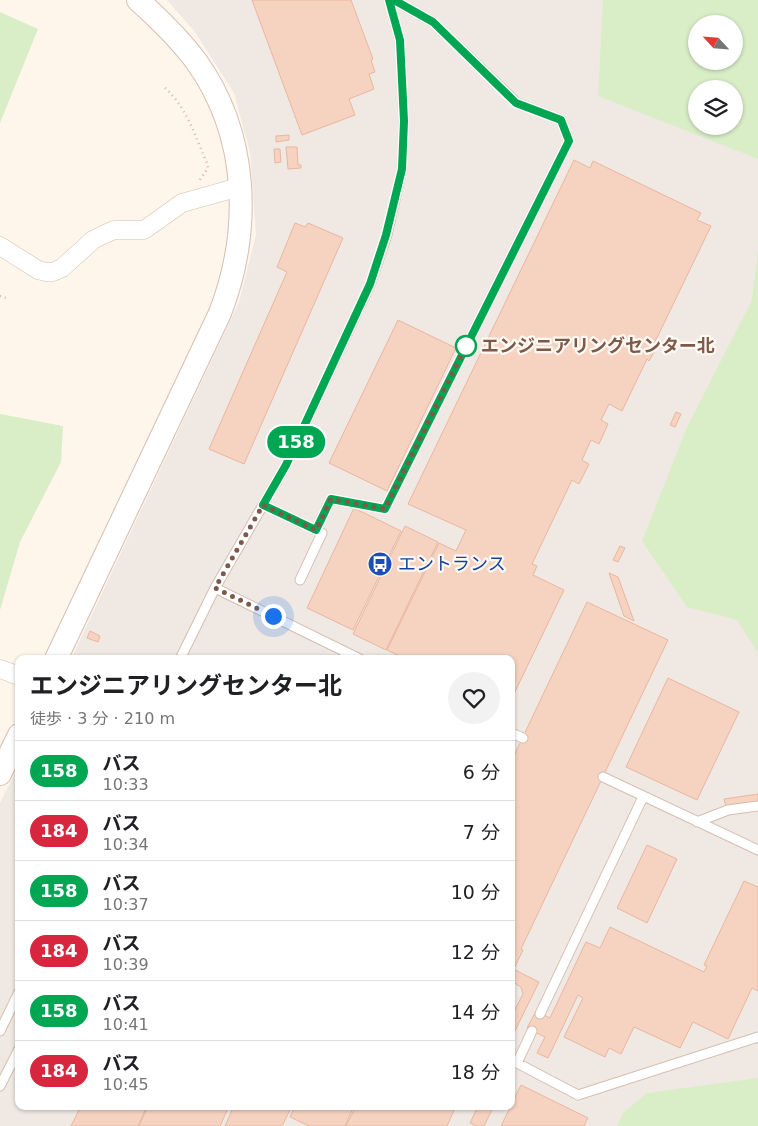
<!DOCTYPE html>
<html lang="ja">
<meta charset="utf-8">
<style>
:root{--surface:#fff;--page:#f2f2f2;--text:#202124;--muted:#757577;--line:#e0e0e0}
body{margin:0;font-family:"DejaVu Sans","Noto Sans JP",sans-serif;background:var(--page);color:var(--text);height:100vh;display:flex;flex-direction:column;font-size:19px;white-space:nowrap}
*{box-sizing:border-box;margin:0}
p{font-size:16px;color:var(--muted)}
.icon{flex:none;width:28px;height:28px;fill:none;stroke:currentColor;stroke-width:2;stroke-linecap:round;stroke-linejoin:round}
.map{position:relative;flex:1;overflow:hidden}
.sheet{position:absolute;left:15px;top:655px;width:500px;height:455px;display:flex;flex-direction:column;background:var(--surface);border-radius:10px;box-shadow:0 1px 4px #0004}
.sheet>*{flex:none}
.badge{padding:0 10px;border-radius:16px;font-size:18px;line-height:32px}
.needle{width:32px;rotate:296deg}
.controls{position:absolute;left:688px;top:15px;display:grid;gap:10px}
.controls a{display:grid;place-items:center;width:55px;height:55px;border-radius:50%;background:var(--surface);box-shadow:0 1px 4px #0004;font-size:25px}
.you{position:absolute;width:25px;height:25px;margin:-12px;border:4px solid #fff;border-radius:50%;background:#1a73e8;box-shadow:0 0 0 8px #1a73e833}
.map>.badge{position:absolute;translate:-50% -50%;box-shadow:0 0 0 2px #fff}
.round{display:grid;place-items:center;flex:none;width:52px;height:52px;border-radius:26px;background:var(--page)}
.head{display:flex;align-items:center;justify-content:space-between;height:85px;padding:0 15px}
h1{font-size:24px;font-weight:700;line-height:38px}
ul{padding:0;list-style:none}
li{display:flex;align-items:center;gap:15px;height:60px;padding:0 15px;border-top:1px solid var(--line)}
li div{flex:1}
li b{display:block;font-size:19px}
li em{font-style:normal}
li .badge{min-width:55px;font-weight:700;text-align:center}
.map>svg:first-child{display:block}
.industrial{fill:#f0e8e3;fill-rule:evenodd}
.green{fill:#d9eec7;fill-rule:evenodd}
.building{fill:#f6d2c0;stroke:#eab69e}
.lines{fill:none;stroke-linecap:round;stroke-linejoin:round}
.service-casing{stroke:#d5beb1;stroke-width:11}
.minor-casing{stroke:#d5beb1;stroke-width:19}
.tertiary-casing{stroke:#d5beb1;stroke-width:24}
.path{stroke:#dcb4a1;stroke-width:2.5;stroke-dasharray:1 4;stroke-linecap:butt}
.service{stroke:#fff;stroke-width:9}
.minor{stroke:#fff;stroke-width:18}
.tertiary{stroke:#fff;stroke-width:22}
.line-casing{stroke:#fff;stroke-width:11}
.line{stroke:#00a651;stroke-width:8}
.walk{stroke:#7d594a;stroke-width:5;stroke-dasharray:0 9}
.stop-dot{fill:#fff;stroke:#00a651;stroke-width:2.5}
.labels{text-anchor:middle;stroke-width:4.5;stroke-linejoin:round;paint-order:stroke}
.stop-label{font-size:18px;font-weight:bold;fill:#7d594a;stroke:#fff9f3;text-anchor:start}
.transit-label{font-size:18px;fill:#164399;stroke:#fff9f3;text-anchor:start}
</style>
<div class="map">
<svg width="758" height="1126" viewBox="0 0 758 1126">
<rect width="100%" height="100%" fill="#fef5eb"/>
<path class="industrial" d="M167,0H758V1126H0V803L19,765V1106H511V659H71L239,302L256,235L250,152L234,93L195,32ZM696,24H734V61H696ZM696,89H734V126H696Z"/>
<path class="green" d="M603,0H758V159L598,96ZM696,24H734V61H696ZM696,89H734V126H696Z
M0,12L38,29L0,123Z
M758,250V653L737,620L687,607L642,541L687,427L752,300Z
M0,414L63,426L61,462L20,542L0,610Z
M758,1078V1126H617L623,1113L647,1093Z"/>
<path class="building" d="M252,0H351L373,59L371,60L375,72L369,74L374,89L349,99L355,115L302,135Z
M289,135V140L276,142V136Z
M286,147H297L298,165H301V168L288,169Z
M274,149H280L281,162L275,163Z
M574,160L590,168L593,161L701,213L697,220L711,226L653,346L656,348L649,361L647,359L622,411L609,404L601,420L608,424L599,444L591,440L582,460L589,464L579,484L572,480L532,564L537,566L533,575L564,590L511,700V659H406L387,650L439,543L456,551L466,530L408,504Z
M295,223L305,227L308,223L343,238L244,464L209,449L287,272L277,267Z
M398,320L456,348L387,491L329,463Z
M676,412L681,414L675,427L670,425Z
M354,508L401,531L353,630L307,608Z
M405,526L438,542L386,650L353,634Z
M620,546L625,548L618,562L613,560Z
M609,573L618,577L634,621L624,616Z
M587,602L668,640L521,949L523,950L511,975V762Z
M90,631L100,636L98,642L87,638Z
M668,678L739,712L697,800L626,767Z
M758,794V801L726,806L724,799Z
M647,845L677,859L647,923L617,908Z
M744,881L758,887V991L752,988L728,1039L693,1022L680,1048L634,1027L621,1054L609,1048L605,1057L564,1037L583,998L578,995L548,1058L537,1053L545,1037L527,1028L536,1011L550,1018L586,942L600,948L610,927L704,972L707,966L704,965Z
M515,970L539,982L511,1039V1017L523,994L521,987L511,981Z
M521,1085L588,1118L584,1126H501Z
M81,1106H147L138,1126H71Z
M148,1106H229L220,1126H139Z
M234,1106H292L282,1126H225Z
M295,1106H354L345,1126H309L290,1117Z
M356,1106H456L447,1126H346Z
M478,1106H494L484,1126H476L470,1123Z"/>
<g class="lines">
<defs>
<path id="service" d="M263,505L322,533L300,580
M316,530L331,499L385,509L569,141L561,120L517,103L433,22L394,0
M215,588L360,659
M180,659L215,588L286,465L370,285L387,235L402,169L404,121L400,40L389,0
M511,733L523,738
M603,777L758,850
M697,822L728,810L758,806
M540,1014L643,797
M0,1031L19,992
M532,1031L517,1063L578,1095L758,1037
M0,1086L19,1049"/>
<path id="minor" d="M0,246L38,270L46,272H53L62,268L93,240L105,234L114,230H144L182,203L232,189H240
M0,669L19,676"/>
<path id="tertiary" d="M56,659L220,313C252,230 249,135 196,61C179,38 159,19 138,0
M0,774L19,735"/>
</defs>
<use href="#service" class="service-casing"/>
<use href="#minor" class="minor-casing"/>
<use href="#tertiary" class="tertiary-casing"/>
<path class="path" d="M165,88C186,106 196,138 207,163L208,168L199,181
M0,296L6,298"/>
<use href="#service" class="service"/>
<use href="#minor" class="minor"/>
<use href="#tertiary" class="tertiary"/>
</g>
<g class="lines">
<defs>
<path id="line" d="M389,0L400,40L404,121L402,169L386,235L370,284L286,465L263,505L316,530L331,499L385,509L569,141L561,120L516,103L433,22L394,0"/>
</defs>
<use href="#line" class="line-casing"/>
<use href="#line" class="line"/>
<path class="walk" d="M273,616L215,588L263,505L316,530L331,499L385,509L466,346"/>
</g>
<defs>
<symbol id="bus-disc" viewBox="-11 -11 22 22"><circle r="9.5" fill="#1a4fb4" stroke="#fff9f3"/><path d="M-5-6H5V4H4V6H2V4H-2V6H-4V4H-5ZM-3.5-4V0h7V-4ZM-3.5 1.2v1.5H-2V1.2ZM2 1.2v1.5H3.5V1.2Z" fill="#fff"/></symbol>
</defs>
<g fill-rule="evenodd">
<use href="#bus-disc" x="366" y="550" width="28" height="28"/>
</g>
<circle class="stop-dot" cx="466" cy="346" r="10"/>
<g class="labels">
<g class="stop-label">
<text x="481" y="352">エンジニアリングセンター北</text>
</g>
<g class="transit-label">
<text x="398" y="570">エントランス</text>
</g>
</g>
</svg>
<div class="controls">
<a><svg class="needle" viewBox="-14 -14 28 28"><path d="M0-13l5 13h-10z" fill="#e53935"/><path d="M0 13l5-13h-10z" fill="#757577"/></svg></a>
<a><svg class="icon" aria-label="layers" viewBox="0 0 24 24"><path d="M12 4l9 5-9 5-9-5zM3 14l9 5 9-5"/></svg></a>
</div>
<div class="you" style="left:273px;top:616px"></div>
<b class="badge" style="left:296px;top:442px;background:#00a651;color:#fff">158</b>
<section class="sheet">
<div class="head"><div><h1>エンジニアリングセンター北</h1><p>徒歩 · 3 分 · 210 m</p></div><a class="round"><svg class="icon" aria-label="heart" viewBox="0 0 24 24"><path d="M12 20l-8-8c-3-5 5-10 8-4 3-6 11-1 8 4z"/></svg></a></div>
<ul>
<li><span class="badge" style="background:#00a651;color:#fff">158</span><div><b>バス</b><p>10:33</p></div><em>6 分</em></li>
<li><span class="badge" style="background:#d7263d;color:#fff">184</span><div><b>バス</b><p>10:34</p></div><em>7 分</em></li>
<li><span class="badge" style="background:#00a651;color:#fff">158</span><div><b>バス</b><p>10:37</p></div><em>10 分</em></li>
<li><span class="badge" style="background:#d7263d;color:#fff">184</span><div><b>バス</b><p>10:39</p></div><em>12 分</em></li>
<li><span class="badge" style="background:#00a651;color:#fff">158</span><div><b>バス</b><p>10:41</p></div><em>14 分</em></li>
<li><span class="badge" style="background:#d7263d;color:#fff">184</span><div><b>バス</b><p>10:45</p></div><em>18 分</em></li>
</ul>
</section>
</div>
